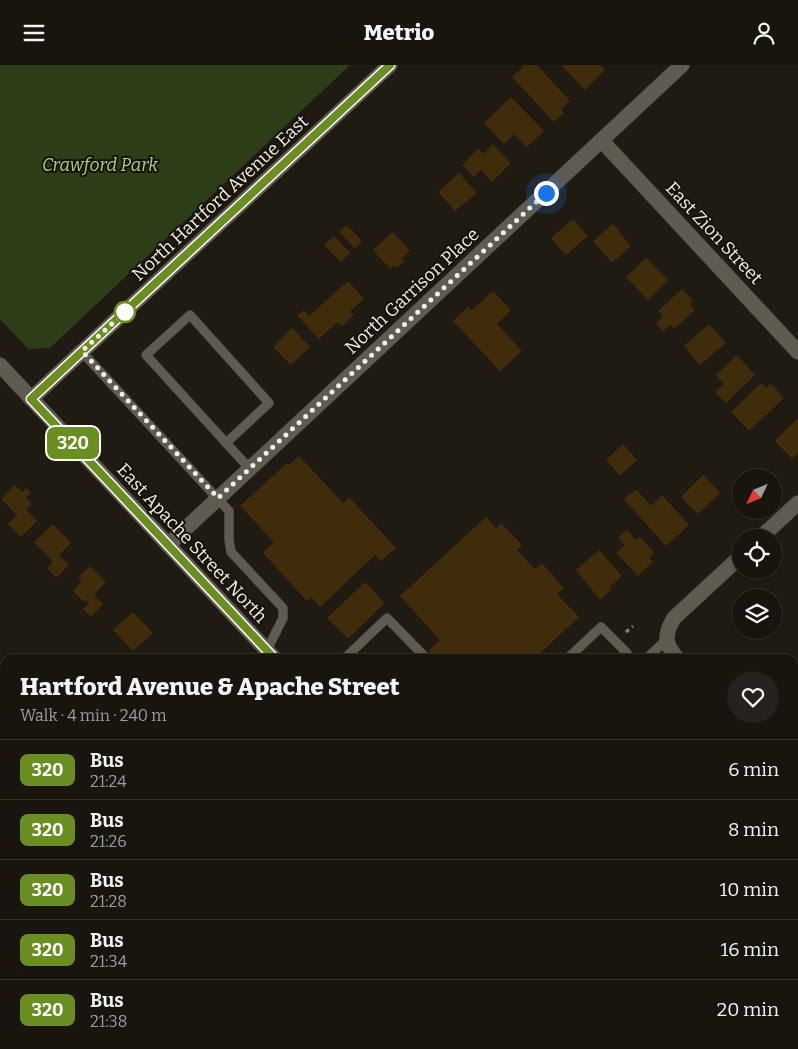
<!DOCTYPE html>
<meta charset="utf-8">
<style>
:root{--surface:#18140e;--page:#25211c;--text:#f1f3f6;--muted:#9f9e9e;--line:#36332e}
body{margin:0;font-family:Bitter,serif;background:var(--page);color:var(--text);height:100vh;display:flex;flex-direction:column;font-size:19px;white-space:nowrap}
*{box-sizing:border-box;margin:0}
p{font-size:16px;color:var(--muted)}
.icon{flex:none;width:28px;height:28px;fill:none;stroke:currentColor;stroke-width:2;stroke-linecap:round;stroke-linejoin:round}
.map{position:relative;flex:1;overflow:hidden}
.panel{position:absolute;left:0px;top:589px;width:799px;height:396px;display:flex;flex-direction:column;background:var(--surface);border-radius:15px 15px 0 0;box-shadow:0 1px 4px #0004,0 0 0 1px var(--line)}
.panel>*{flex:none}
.badge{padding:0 10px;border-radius:8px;font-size:18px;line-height:32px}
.needle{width:32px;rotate:227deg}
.tools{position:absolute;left:732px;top:404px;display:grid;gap:10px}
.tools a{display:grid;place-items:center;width:50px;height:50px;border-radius:50%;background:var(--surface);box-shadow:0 1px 4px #0004,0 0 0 1px var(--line);font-size:25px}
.you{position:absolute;width:25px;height:25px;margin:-12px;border:4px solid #fff;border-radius:50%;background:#1a73e8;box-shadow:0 0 0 8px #1a73e833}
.map>.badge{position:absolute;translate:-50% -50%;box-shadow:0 0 0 2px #fff}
.round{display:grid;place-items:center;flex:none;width:52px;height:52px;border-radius:26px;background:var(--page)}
.headline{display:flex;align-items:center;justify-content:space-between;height:85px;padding:0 20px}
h1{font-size:24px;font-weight:800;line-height:38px}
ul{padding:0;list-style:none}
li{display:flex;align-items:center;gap:15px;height:60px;padding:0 20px;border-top:1px solid var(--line)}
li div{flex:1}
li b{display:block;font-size:19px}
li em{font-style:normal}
li .badge{min-width:55px;font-weight:700;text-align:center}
header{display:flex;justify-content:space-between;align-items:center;height:65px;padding:0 20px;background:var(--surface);font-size:22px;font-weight:800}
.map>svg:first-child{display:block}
.green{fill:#2d3d17}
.building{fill:#3f2c0a}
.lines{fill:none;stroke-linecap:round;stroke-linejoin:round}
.lane-casing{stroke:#383530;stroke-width:10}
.street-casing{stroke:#383530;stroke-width:16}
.secondary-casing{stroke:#383530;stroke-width:16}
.path{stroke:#86827a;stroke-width:3;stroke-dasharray:4 4;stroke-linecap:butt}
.lane{stroke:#605b50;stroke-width:9}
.street{stroke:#605b50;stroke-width:15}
.secondary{stroke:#605b50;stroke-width:15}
.line-casing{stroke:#fff;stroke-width:11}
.line{stroke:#6b8e23;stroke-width:8}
.walk{stroke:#f2efe9;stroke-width:5;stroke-dasharray:0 9}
.stop-dot{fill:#fff;stroke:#6b8e23;stroke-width:2.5}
.labels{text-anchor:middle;stroke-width:4;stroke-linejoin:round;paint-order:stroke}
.park-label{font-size:18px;font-style:italic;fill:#add37c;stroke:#17120a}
.street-label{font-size:18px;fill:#f2efe9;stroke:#17120a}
</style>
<header><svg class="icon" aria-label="menu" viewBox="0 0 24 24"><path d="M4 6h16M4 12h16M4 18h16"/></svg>Metrio<svg class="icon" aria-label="person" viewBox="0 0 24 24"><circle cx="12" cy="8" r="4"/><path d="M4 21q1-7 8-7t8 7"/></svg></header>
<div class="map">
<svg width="798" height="984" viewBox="0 0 798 984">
<rect width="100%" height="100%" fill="#201b12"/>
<path class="green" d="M0,0H350L50,283L28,284L0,254Z"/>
<path class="building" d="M522,0H537L570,36L561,44L564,48L554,57L512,12L523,2Z
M561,0H600L605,5L585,25Z
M511,32L544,66L527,82L514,69L504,79L484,58Z
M493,79L511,98L492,117L481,105L474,112L462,100L478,84L483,89Z
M459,108L477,128L455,146L438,127Z
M573,154L588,171L566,190L551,173Z
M613,159L631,181L612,198L593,176Z
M347,160L362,176L355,183L339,167Z
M393,167L410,186L402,193L405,196L397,203L394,200L390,204L373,185Z
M334,171L350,188L341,197L324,180Z
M646,193L668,215L648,235L626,212Z
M348,216L364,234L350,246L354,250L342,261L338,257L319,274L297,250L304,245L309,251Z
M682,224L693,236L690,239L695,245L674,264L671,260L663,266L656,258L663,252L658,246Z
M493,226L511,245L497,259L522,286L500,306L453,256L468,242L471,246Z
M709,259L726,278L700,300L684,281Z
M292,263L310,282L291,300L273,282Z
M737,290L755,310L726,338L715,327L724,319L716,310Z
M761,318L766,323L771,319L784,333L749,366L731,347Z
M798,353V388L792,394L775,376Z
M623,379L637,395L620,411L606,395Z
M299,391L343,438L349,432L396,483L381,496L375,490L320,542L311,532L307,536L263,488L274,477L240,441L287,398L289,400Z
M703,410L720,428L698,449L681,432Z
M15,420L22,427L26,423L31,428L26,433L32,439L26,444L37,456L21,472L8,459L17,450L1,434Z
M636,424L651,441L662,430L689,460L666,481L624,434Z
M486,452L496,463L501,458L522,480L517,485L535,504L542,498L564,523L557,529L579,552L534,594H435L428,586L440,575L400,531Z
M53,459L71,478L59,490L69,500L56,513L47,503L53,497L34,477Z
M627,465L636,475L640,472L654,487L649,493L653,497L638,511L616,488L625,480L618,473Z
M599,485L622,511L609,523L611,525L600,535L576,505Z
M90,501L106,517L94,530L103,539L91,552L83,544L89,538L86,535L84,537L73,526L82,516L78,512Z
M365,517L385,538L348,574L327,553Z
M133,547L153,568L133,586L113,565Z
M320,980H348L345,984H318Z
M526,980H574L577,984H534Z"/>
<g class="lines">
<defs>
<path id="lane" d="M82,287L229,446V474L231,487L283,543V553L267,585
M226,378L269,338L190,250L146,290L249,403
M344,594L387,553L427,594
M567,594L601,562L627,588L621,594
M646,594L666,575
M599,980L603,984"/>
<path id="street" d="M602,76L798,287
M761,472L798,438
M168,480L682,0
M678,594C664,579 664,570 674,553L741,491
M0,717L5,720
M794,719L798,723
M795,925L798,922
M476,980L484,984"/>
<path id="secondary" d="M0,300L275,594
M31,334L390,0
M636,980L640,984
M221,984L225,980"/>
</defs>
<use href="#lane" class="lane-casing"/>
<use href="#street" class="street-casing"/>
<use href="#secondary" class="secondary-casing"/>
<path class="path" d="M626,567L633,561"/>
<use href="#lane" class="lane"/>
<use href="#street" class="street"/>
<use href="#secondary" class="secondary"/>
</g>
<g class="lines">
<defs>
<path id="line" d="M275,594L31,334L390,0"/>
</defs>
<use href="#line" class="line-casing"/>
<use href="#line" class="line"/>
<path class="walk" d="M125,247L82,286L218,433L546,128"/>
</g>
<circle class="stop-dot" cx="125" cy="247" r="10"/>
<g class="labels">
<g class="park-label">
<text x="100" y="106">Crawford Park</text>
</g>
<g class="street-label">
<text transform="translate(220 133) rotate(-43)" y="6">North Hartford Avenue East</text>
<text transform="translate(714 168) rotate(47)" y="6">East Zion Street</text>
<text transform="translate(412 226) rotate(-43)" y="6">North Garrison Place</text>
<text transform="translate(192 478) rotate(47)" y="6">East Apache Street North</text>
</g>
</g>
</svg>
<div class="tools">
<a><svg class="needle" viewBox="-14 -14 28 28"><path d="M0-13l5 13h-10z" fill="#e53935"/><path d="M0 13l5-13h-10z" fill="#9f9e9e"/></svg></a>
<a><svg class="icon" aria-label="locate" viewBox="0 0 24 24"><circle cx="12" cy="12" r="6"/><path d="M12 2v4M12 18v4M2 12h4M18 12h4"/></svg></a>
<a><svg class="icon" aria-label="layers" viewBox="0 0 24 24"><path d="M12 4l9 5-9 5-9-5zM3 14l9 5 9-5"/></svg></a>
</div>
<div class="you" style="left:546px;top:128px"></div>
<b class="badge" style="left:73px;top:378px;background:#6b8e23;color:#fff">320</b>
<section class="panel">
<div class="headline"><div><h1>Hartford Avenue &amp; Apache Street</h1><p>Walk · 4 min · 240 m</p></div><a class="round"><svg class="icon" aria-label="heart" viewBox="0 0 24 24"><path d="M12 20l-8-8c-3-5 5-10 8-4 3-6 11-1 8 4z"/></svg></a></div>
<ul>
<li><span class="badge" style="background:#6b8e23;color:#fff">320</span><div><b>Bus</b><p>21:24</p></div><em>6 min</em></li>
<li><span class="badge" style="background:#6b8e23;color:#fff">320</span><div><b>Bus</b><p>21:26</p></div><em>8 min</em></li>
<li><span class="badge" style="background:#6b8e23;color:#fff">320</span><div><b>Bus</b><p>21:28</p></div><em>10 min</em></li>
<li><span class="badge" style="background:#6b8e23;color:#fff">320</span><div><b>Bus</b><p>21:34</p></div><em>16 min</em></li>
<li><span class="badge" style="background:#6b8e23;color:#fff">320</span><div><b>Bus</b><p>21:38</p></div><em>20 min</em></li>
</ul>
</section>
</div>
